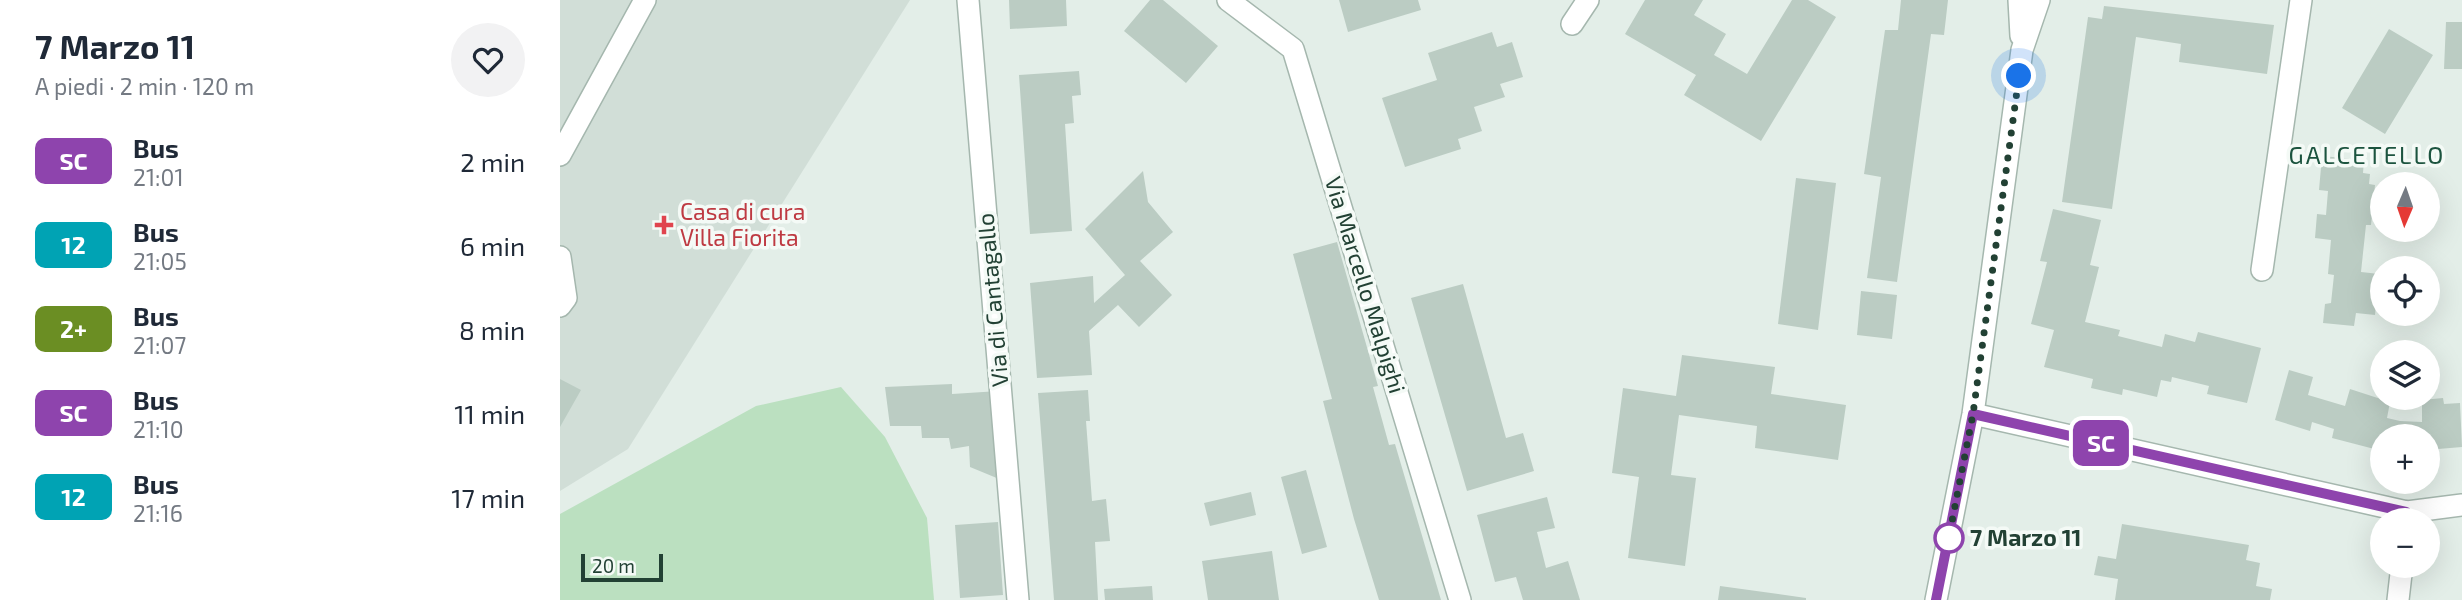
<!DOCTYPE html>
<html lang="it">
<meta charset="utf-8">
<style>
:root{--surface:#fff;--page:#f2f2f3;--text:#1f2937;--muted:#747a83}
body{margin:0;font-family:"Exo 2",sans-serif;background:var(--page);color:var(--text);height:100vh;display:flex;flex-direction:column;font-size:26px;white-space:nowrap}
*{box-sizing:border-box;margin:0}
p{font-size:23px;color:var(--muted)}
.icon{flex:none;width:38px;height:38px;fill:none;stroke:currentColor;stroke-width:2;stroke-linecap:round;stroke-linejoin:round}
.map{position:relative;flex:1;overflow:hidden}
.side{display:flex;flex-direction:column;background:var(--surface);width:560px}
.side>*{flex:none}
.badge{padding:0 14px;border-radius:10px;font-size:24px;line-height:46px}
.needle{width:46px;rotate:182deg}
.controls{position:absolute;left:1810px;top:172px;display:grid;gap:14px}
.controls a{display:grid;place-items:center;width:70px;height:70px;border-radius:50%;background:var(--surface);box-shadow:0 7px 28px #0002;font-size:35px}
.scale{position:absolute;left:21px;bottom:18px;width:82px;box-sizing:border-box;padding-left:7px;border:4px solid #224134;border-top:0;font-size:19px;line-height:24px;white-space:nowrap;color:#224134;-webkit-text-stroke:5px #f4faf6;paint-order:stroke}
.you{position:absolute;width:35px;height:35px;margin:-18px;border:5px solid #fff;border-radius:50%;background:#1a73e8;box-shadow:0 0 0 10px #1a73e833}
.map>.badge{position:absolute;translate:-50% -50%;box-shadow:0 0 0 4px #fff}
.round{display:grid;place-items:center;flex:none;width:74px;height:74px;border-radius:37px;background:var(--page)}
.overview{display:flex;align-items:center;justify-content:space-between;height:119px;padding:0 35px}
h1{font-size:33px;font-weight:700;line-height:52px}
ul{padding:0;list-style:none}
li{display:flex;align-items:center;gap:21px;height:84px;padding:0 35px}
li div{flex:1}
li b{display:block;font-size:26px}
li em{font-style:normal}
li .badge{min-width:77px;font-weight:700;text-align:center}
main{display:flex;flex:1;min-height:0}
.map>svg:first-child{display:block}
.built{fill:#d1ded7}
.green{fill:#bbe0c0}
.building{fill:#bbccc3}
.lines{fill:none;stroke-linecap:round;stroke-linejoin:round}
.minor-casing{stroke:#a5b7ae;stroke-width:24}
.minor{stroke:#fff;stroke-width:21}
.line-casing{stroke:#fff;stroke-width:16}
.line{stroke:#8e44ad;stroke-width:10}
.walk{stroke:#224134;stroke-width:7;stroke-dasharray:0 12.6}
.health-dot{fill:#e0444e;stroke:#f4faf6;stroke-width:2.5}
.stop-dot{fill:#fff;stroke:#8e44ad;stroke-width:3.5}
.labels{text-anchor:middle;stroke-width:7;stroke-linejoin:round;paint-order:stroke}
.health-label{font-size:23px;fill:#be3a42;stroke:#f4faf6;text-anchor:start}
.street-label{font-size:23px;fill:#224134;stroke:#f4faf6}
.stop-label{font-size:23px;font-weight:bold;fill:#224134;stroke:#f4faf6;text-anchor:start}
.neighbourhood-label{font-size:24px;letter-spacing:2px;fill:#1c543f;stroke:#f4faf6}
</style>
<main>
<section class="side">
<div class="overview"><div><h1>7 Marzo 11</h1><p>A piedi · 2 min · 120 m</p></div><a class="round"><svg class="icon" aria-label="heart" viewBox="0 0 24 24"><path d="M12 20l-8-8c-3-5 5-10 8-4 3-6 11-1 8 4z"/></svg></a></div>
<ul>
<li><span class="badge" style="background:#8e44ad;color:#fff">SC</span><div><b>Bus</b><p>21:01</p></div><em>2 min</em></li>
<li><span class="badge" style="background:#00a3b4;color:#fff">12</span><div><b>Bus</b><p>21:05</p></div><em>6 min</em></li>
<li><span class="badge" style="background:#6b8e23;color:#fff">2+</span><div><b>Bus</b><p>21:07</p></div><em>8 min</em></li>
<li><span class="badge" style="background:#8e44ad;color:#fff">SC</span><div><b>Bus</b><p>21:10</p></div><em>11 min</em></li>
<li><span class="badge" style="background:#00a3b4;color:#fff">12</span><div><b>Bus</b><p>21:16</p></div><em>17 min</em></li>
</ul>
</section>
<div class="map">
<svg width="1902" height="600" viewBox="0 0 1902 600">
<rect width="100%" height="100%" fill="#e3eee8"/>
<path class="built" d="M0,0H350L68,449L0,491Z"/>
<path class="green" d="M281,387L325,437L367,518L374,600H0V514L196,406Z"/>
<path class="building" d="M449,0H506L507,26L450,29Z
M590,0H603L658,46L626,83L564,31Z
M779,0H858L861,10L788,32Z
M1085,0H1143L1134,15L1166,34L1154,55L1187,74L1232,0H1248L1276,17L1201,141L1124,95L1136,75L1065,34Z
M1341,0H1388L1384,35L1371,34L1337,282L1307,278L1321,177L1304,174L1325,30H1338Z
M1544,6L1714,25L1707,74L1619,62L1621,44L1576,37L1552,209L1502,202L1528,17L1542,19Z
M1886,22H1902V69H1884Z
M1829,29L1873,55L1825,134L1782,108Z
M932,32L937,47L952,42L963,77L940,84L945,97L914,107L922,131L898,139L901,149L845,167L822,98L877,80L868,53Z
M519,71L521,95L512,96L514,123L505,124L512,231L470,234L459,75Z
M1762,156L1804,160L1803,173L1810,174L1809,184L1815,185L1811,225H1806L1801,272L1819,274L1815,315L1796,313L1794,326L1763,323L1765,304L1771,303L1774,275L1768,274L1771,240L1755,238L1757,214L1766,215L1768,191L1759,190Z
M583,171L588,202L613,232L580,261L612,295L579,327L558,305L529,331L532,375L477,378L470,283L533,276L534,303L565,275L525,229Z
M1236,178L1276,183L1258,330L1218,324Z
M1493,209L1541,220L1530,265L1539,267L1525,322L1560,330L1558,336L1602,347L1605,334L1635,342L1638,332L1701,348L1687,403L1647,394L1649,386L1612,377L1611,382L1601,380L1597,397L1563,389L1562,395L1531,388L1533,379L1484,367L1494,330L1471,324L1487,262L1480,261Z
M777,242L818,386L813,387L829,445L835,444L881,600H819L794,519L763,401L772,399L733,254Z
M903,284L946,438L963,433L974,471L907,491L851,298Z
M1301,291L1337,295L1332,339L1297,335Z
M1122,355L1215,367L1211,394L1286,405L1278,460L1195,448L1197,426L1119,415L1111,475L1136,478L1125,566L1068,558L1079,477L1052,473L1063,388L1116,396Z
M1729,370L1753,377L1748,395L1785,406L1790,389L1830,402L1827,418L1840,421L1862,422V400L1883,398L1884,404L1900,403L1902,447L1878,449L1879,456H1867V436H1822V451L1772,438L1774,429L1752,422L1750,431L1715,420Z
M0,379L21,390L0,427Z
M392,384V394L439,391L444,481L410,467L409,446L391,449L389,438H362L361,426H330L325,387Z
M528,390L530,421H526L532,501L546,499L550,541L535,542L538,600H494L478,393Z
M746,470L767,547L742,554L721,477Z
M691,492L696,515L650,526L644,503Z
M987,497L995,528L977,532L986,568L1008,561L1020,600H963L956,577L935,582L917,515Z
M438,522L443,595L400,598L395,525Z
M1562,524L1689,545L1686,560L1700,563L1696,586L1712,589L1710,600H1555L1558,579L1534,575L1538,556L1556,559Z
M712,551L719,600H648L642,561Z
M592,586L593,600H545L544,589Z
M1160,586L1246,598V600H1158Z"/>
<g class="lines">
<defs>
<path id="minor" d="M408,0L458,600
M668,0L733,49L900,600
M1459,0L1461,36
M1012,24L1028,0
M0,155L85,0
M0,257L6,298L0,306
M1702,270L1741,0
M1413,414L1847,512L1902,505
M1376,600L1413,414L1462,50L1479,0
M1838,600L1842,565"/>
</defs>
<use href="#minor" class="minor-casing"/>
<use href="#minor" class="minor"/>
</g>
<g class="lines">
<defs>
<path id="line" d="M1376,600L1413,414L1846,512V520"/>
</defs>
<use href="#line" class="line-casing"/>
<use href="#line" class="line"/>
<path class="walk" d="M1389,538L1387,547L1413,414L1459,76"/>
</g>
<path class="health-dot" d="M100.5 214.5h7v7h7v7h-7v7h-7v-7h-7v-7h7z"/>
<circle class="stop-dot" cx="1389" cy="538" r="14"/>
<g class="labels">
<g class="health-label">
<text x="120" y="220">Casa di cura<tspan x="120" dy="26">Villa Fiorita</tspan></text>
</g>
<g class="street-label">
<text transform="translate(805 285) rotate(73)" y="8">Via Marcello Malpighi</text>
<text transform="translate(433 300) rotate(-95)" y="8">Via di Cantagallo</text>
</g>
<g class="stop-label">
<text x="1410" y="546">7 Marzo 11</text>
</g>
<g class="neighbourhood-label">
<text x="1807" y="164">GALCETELLO</text>
</g>
</g>
</svg>
<div class="controls">
<a><svg class="needle" viewBox="-14 -14 28 28"><path d="M0-13l5 13h-10z" fill="#e53935"/><path d="M0 13l5-13h-10z" fill="#747a83"/></svg></a>
<a><svg class="icon" aria-label="locate" viewBox="0 0 24 24"><circle cx="12" cy="12" r="6"/><path d="M12 2v4M12 18v4M2 12h4M18 12h4"/></svg></a>
<a><svg class="icon" aria-label="layers" viewBox="0 0 24 24"><path d="M12 4l9 5-9 5-9-5zM3 14l9 5 9-5"/></svg></a>
<a>+</a>
<a>−</a>
</div>
<div class="scale">20 m</div>
<div class="you" style="left:1459px;top:76px"></div>
<b class="badge" style="left:1541px;top:443px;background:#8e44ad;color:#fff">SC</b>
</div>
</main>
